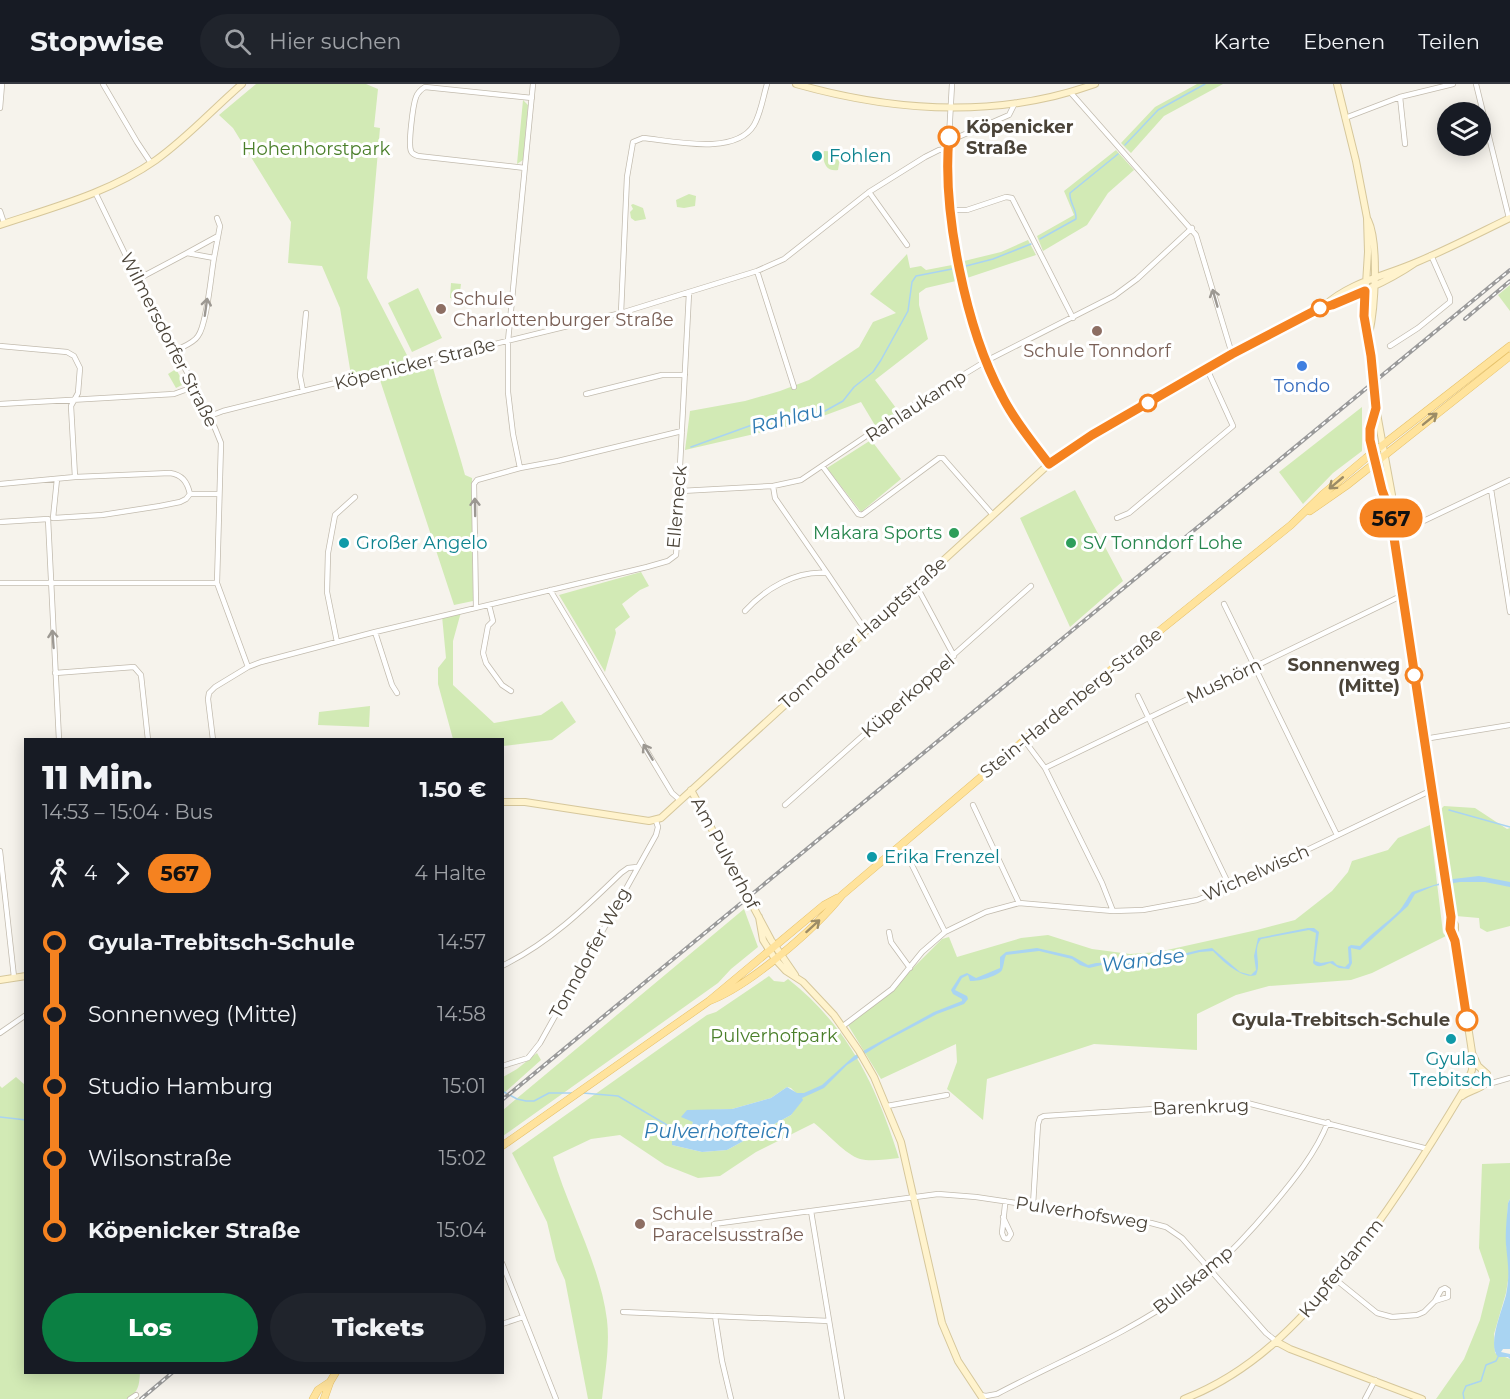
<!DOCTYPE html>
<html lang="de">
<meta charset="utf-8">
<style>
:root{--surface:#171b24;--page:#20242c;--text:#f1f3f6;--muted:#9ea1a6;--line:#363941;--accent:#0b8043}
body{margin:0;font-family:Montserrat,sans-serif;background:var(--page);color:var(--text);height:100vh;display:flex;flex-direction:column;font-size:22px;white-space:nowrap}
*{box-sizing:border-box;margin:0}
p{font-size:20px;color:var(--muted)}
.icon{flex:none;width:33px;height:33px;fill:none;stroke:currentColor;stroke-width:2;stroke-linecap:round;stroke-linejoin:round}
.map{position:relative;flex:1;overflow:hidden}
.side{position:absolute;left:24px;top:654px;width:480px;height:636px;display:flex;flex-direction:column;background:var(--surface);border-radius:0px;box-shadow:0 3px 15px #0003}
.side>*{flex:none}
.badge{padding:0 12px;border-radius:20px;font-size:21px;line-height:39px}
.controls{position:absolute;left:1437px;top:18px;display:grid;gap:12px}
.controls a{display:grid;place-items:center;width:54px;height:54px;border-radius:50%;background:var(--surface);box-shadow:0 3px 15px #0003;font-size:30px}
.map>.badge{position:absolute;translate:-50% -50%;box-shadow:0 0 0 3px #fff}
.legs{display:flex;align-items:center;gap:9px;height:66px;padding:0 18px;font-size:20px}
.legs p{margin-inline-start:auto}
.headline{display:flex;align-items:center;justify-content:space-between;height:102px;padding:0 18px}
h1{font-size:33px;font-weight:800;line-height:45px}
.button{display:flex;gap:12px;margin-top:auto;padding:12px 18px}
.button a{flex:1;height:69px;border-radius:36px;background:var(--accent);color:#fff;font-size:24px;font-weight:800;line-height:69px;text-align:center}
.button a+a{background:var(--page);color:var(--text)}
ul{padding:0 18px;list-style:none}
li{display:flex;align-items:center;gap:21px;height:72px;font-size:22px}
li i{display:grid;place-items:center;width:9px;height:100%;margin:0 8px;background:currentColor}
li i::after{content:'';width:15px;height:15px;margin:-8px;border:4px solid;border-radius:50%;background:var(--surface)}
li p{margin-inline-start:auto}
li:first-child i{background:linear-gradient(#0000 50%,currentColor 0)}
li:last-child i{background:linear-gradient(currentColor 50%,#0000 0)}
header{display:flex;align-items:center;gap:36px;box-sizing:border-box;height:84px;padding:0 30px;background:var(--surface);border-bottom:2px solid var(--line)}
header strong{font-size:28px}
nav{display:flex;gap:33px;margin-inline-start:auto;font-size:21px}
.search{width:420px;height:54px;background:var(--page);display:flex;align-items:center;gap:15px;box-sizing:border-box;padding:0 21px;border-radius:33px;color:var(--muted);font-size:22px}
.map>svg:first-child{display:block}
.green{fill:#d2eab5;fill-rule:evenodd}
.water{fill:#a9d4f2}
.lines{fill:none;stroke-linecap:round;stroke-linejoin:round}
.stream{stroke:#a9d4f2;stroke-width:1.5}
.street-casing{stroke:#c2bbae;stroke-width:6}
.secondary-casing{stroke:#d6c79b;stroke-width:8}
.primary-casing{stroke:#e6c16a;stroke-width:8}
.street{stroke:#fff;stroke-width:4.5}
.secondary{stroke:#fff3cd;stroke-width:6}
.primary{stroke:#ffe39c;stroke-width:7}
.rail-casing{stroke:#9a9a9a;stroke-width:4}
.rail{stroke:#fff;stroke-width:1.5;stroke-dasharray:4.5;stroke-linecap:butt}
.oneway{stroke:#9c9892}
.oneway2{stroke:#9c8c66}
.line-1-casing{stroke:#fff;stroke-width:14}
.line-1{stroke:#f58220;stroke-width:9}
.stop-1-dot{fill:#fff;stroke:#f58220;stroke-width:3}
.culture-dot{fill:#0f9aa8;stroke:#fff;stroke-width:2}
.education-dot{fill:#8d6e63;stroke:#fff;stroke-width:2}
.shop-dot{fill:#3f7fe0;stroke:#fff;stroke-width:2}
.leisure-dot{fill:#2e9e5b;stroke:#fff;stroke-width:2}
.labels{text-anchor:middle;stroke-width:6;stroke-linejoin:round;paint-order:stroke}
.stop-label{font-size:18px;font-weight:bold;fill:#4b4439;stroke:#fff;text-anchor:end}
.park-label{font-size:18px;fill:#4a7f2a;stroke:#fff}
.culture-label{font-size:18px;fill:#0d838f;stroke:#fff;text-anchor:start}
.education-label{font-size:18px;fill:#785e54;stroke:#fff;text-anchor:start}
.street-label{font-size:18px;fill:#4b4439;stroke:#fff}
.shop-label{font-size:18px;fill:#366cbe;stroke:#fff}
.leisure-label{font-size:18px;fill:#27864d;stroke:#fff;text-anchor:end}
.water-label{font-size:20px;font-style:italic;fill:#2e7ab2;stroke:#fff}
</style>
<header>
<strong>Stopwise</strong>
<div class="search"><svg class="icon" aria-label="search" viewBox="0 0 24 24"><circle cx="10" cy="10" r="6"/><path d="M15 15l6 6"/></svg>Hier suchen</div>
<nav><a>Karte</a><a>Ebenen</a><a>Teilen</a></nav>
</header>
<div class="map">
<svg width="1510" height="1315" viewBox="0 0 1510 1315">
<rect width="100%" height="100%" fill="#f6f3ec"/>
<path class="green" d="M256,0H366L378,5L374,43L380,44L367,194L410,277L351,291L340,224L322,182L288,179L291,138L233,44L219,31Z
M1197,0H1223L1164,32L1131,69L1121,59L1155,23Z
M523,16L528,21L523,76L517,80Z
M1116,66L1134,86L1108,109L1087,141L1043,167L1037,152L1074,131L1064,107Z
M824,67L841,68L838,86C826,88 822,78 824,67Z
M689,110L696,112L695,122L684,124L677,123L676,116Z
M633,120L643,124L646,135L635,137L631,134L630,128L633,125L631,121Z
M1028,156L1036,171L967,194L964,177L1001,168Z
M907,170L910,184L921,182L926,186L952,181L956,197L926,204L919,209V221L928,255L875,296L899,328L876,343L861,318L807,338L685,366L690,327L745,317L780,307L809,296L859,263L873,238L896,229L870,210Z
M451,199L461,200L459,215L450,214Z
M1510,201V227L1498,211Z
M418,204L442,254L412,268L388,219Z
M433,284C443,320 455,354 465,391L472,394L473,517L454,521L380,296Z
M176,285L184,300L176,304L168,290Z
M1362,323V367L1333,389L1303,420L1279,388Z
M871,356L901,395L861,428L827,384Z
M1075,406L1123,497L1070,543L1020,434Z
M641,488L649,502L640,506L622,520L630,533L615,545L616,549L605,588L559,511Z
M461,528L453,557V601L494,639L541,631L562,617L576,638L552,656L503,662L502,656L453,655L438,600V584L446,574L442,532Z
M370,622L369,643L318,641L319,628Z
M1444,722L1475,724L1507,745L1510,744V842L1487,848L1480,844L1479,834L1456,832L1441,725Z
M1430,741L1443,849L1446,852L1372,889L1351,896L1269,902L1236,911L1197,930V966L1094,960L987,995L983,1036L947,1005L957,978L956,960L881,995L848,941L890,907L942,855L949,853L957,873L1021,854L1048,851L1092,865L1130,870L1158,868L1257,846L1295,836L1332,807L1348,788L1352,777L1388,766L1398,754Z
M744,825L758,863L731,885L718,899L503,1052V1026Z
M769,892L774,897L784,898L788,895C848,942 877,1003 899,1074C887,1075 871,1078 860,1075C846,1071 827,1049 814,1039L756,1068L720,1092L698,1094L665,1081L620,1051L591,1055L553,1073C569,1127 600,1180 607,1236C610,1262 605,1289 602,1315H588L565,1196L556,1176L547,1138L512,1069L707,931L716,928ZM787,1003L791,1004L801,1014L791,1031L727,1066L702,1068L672,1061V1055L692,1042L693,1038L713,1026L732,1025L771,1014Z
M537,969L541,976L503,1010V993L517,985Z
M16,993L25,1001L26,1288L140,1289C139,1301 139,1307 128,1315H0V1002L2,1004Z
M1510,1079V1115L1508,1119L1506,1159L1510,1184L1506,1209L1494,1250L1495,1269L1510,1275V1315H1436L1464,1275L1480,1236L1490,1196L1479,1164L1482,1080Z"/>
<path class="water" d="M1479,792L1510,798V803L1485,798H1460L1434,802L1415,810L1408,822L1360,866L1351,864L1352,879L1349,885L1339,884L1330,879C1324,881 1318,885 1313,879L1316,849L1309,846L1261,855C1252,866 1262,878 1256,891C1243,896 1222,877 1213,867L1200,868L1155,879L1102,881L1089,884L1080,881L1072,875L1039,867L1006,871C1004,875 1004,881 1002,886C999,892 976,898 970,897L968,891L962,894L955,906L967,912L968,915L964,920L937,930L884,958L847,981L824,1004L802,1014L803,1016L791,1031L727,1066L702,1068L672,1061V1055L662,1046L679,1049L691,1043L693,1038L681,1033L687,1026L732,1025L771,1014L787,1003L797,1009H804L822,1001L854,972L934,928L962,917V915L953,910L951,906L960,892L967,889L976,894L1000,884V873L1006,868L1037,864L1072,872L1088,881L1096,879L1153,877L1199,866L1212,864L1240,888L1251,891L1256,886L1254,872L1258,854L1308,844H1314L1319,848L1315,877L1321,879L1333,877L1337,881L1345,883L1349,879L1348,863L1351,861L1360,862C1371,849 1386,840 1398,828C1404,822 1407,814 1412,808L1453,795Z
M1510,1115V1265H1503L1501,1268L1510,1270V1275L1508,1273H1498C1487,1260 1502,1227 1506,1211C1510,1190 1508,1181 1506,1161C1505,1147 1507,1133 1508,1119Z"/>
<g class="lines">
<path class="stream" d="M1125,61L1158,26L1205,0
M1040,155L1076,135C1077,125 1069,119 1070,109L1118,70
M966,182L993,175L1031,160
M691,363L763,337L825,327L843,317L854,303L873,288L881,276L908,227L912,198L916,192L952,185
M1449,726L1510,743
M502,1007L517,1015L526,1017H534L549,1009H573
M583,1009L618,1012L667,1041L687,1045
M0,1033L26,1036
M1464,1315L1463,1309L1466,1302L1481,1297L1486,1281L1496,1277L1498,1273"/>
<defs>
<path id="street" d="M103,0L137,58L151,79
M952,0L948,71L949,126L971,230L986,277L1002,313L1049,380
M1476,0L1509,134
M1071,9L1196,151L1232,270
M1400,13L1405,60
M0,24L2,0
M1345,34L1400,13L1453,0
M949,57L1009,31L1015,19
M525,84L418,72C415,71 412,70 411,67C408,60 413,21 416,13C418,8 420,6 425,3L532,14
M869,108L907,161
M96,110L128,176L210,332L221,359L217,499L248,583
M949,126H967L1006,113L1012,114L1073,234
M0,127L4,139
M187,169L218,152
M214,174L220,142L217,134
M757,187L794,303
M138,195L187,169L214,174C211,191 207,240 198,252C194,259 182,263 175,267
M621,229L627,93L633,58L643,54C673,57 735,72 754,41C761,29 763,13 767,0
M0,262L67,268L74,272L80,284L78,309L71,322L75,393
M1390,262L1418,244L1450,218V214L1431,171
M303,307L300,292L306,229
M586,310L662,291H685
M0,320L174,310L193,303
M210,332L223,327L303,307L621,229L757,187L784,175L869,108L925,73L939,66L948,65
M823,383L858,430L862,431L939,374H943L993,431
M520,384L513,350L508,308V257L533,0
M0,400L75,393L170,389C182,391 187,397 190,410L186,415L180,418L160,422L102,431L54,434
M773,402L775,414L827,489
M1491,405L1510,528
M681,407L773,402L801,396L899,330L986,277L1114,212L1137,195L1192,144
M190,410H219
M53,434L57,395
M1117,434L1129,429L1233,342L1207,285
M0,438L48,435L59,656
M1394,451L1510,396
M0,499H217
M916,501L954,572
M550,506L672,709L680,716
M1224,520L1337,751
M489,521L493,537L488,542L483,569L486,579L502,601L511,607
M476,524L474,400L477,396L520,384L558,377L682,347
M745,527C765,505 796,486 827,489L866,547
M375,548L392,601L397,609
M337,558L327,508L328,469L335,431L355,413
M55,589L134,583L141,591L148,656
M1138,612L1230,803
M1424,655L1510,641
M213,656L208,615L209,609L215,603L248,583L261,578L375,548L647,483L668,477L676,471L681,407L680,382L689,209
M1024,656L1045,684L1102,799L1113,827
M1045,684L1403,511
M785,721L1031,502
M973,721L1019,819
M0,767L14,893
M907,771L945,848
M889,848L891,858L910,884
M502,882C549,859 584,825 621,789L628,784L637,783
M843,942L892,905L922,868L945,848L986,828L1019,819L1113,827L1143,826L1197,816L1230,803L1432,706
M0,949L26,931
M502,982L528,974L540,959L656,751L658,743L656,737
M1485,1001L1510,994
M887,1022L947,1011
M1033,1121L1038,1040L1040,1034L1044,1032L1247,1019L1428,1065
M811,1127L842,1315
M1003,1133L1011,1150L1008,1155L1004,1154L1002,1149L1005,1121V1117
M714,1140L938,1110L976,1113L1151,1139L1166,1143L1182,1154L1266,1249L1277,1258
M502,1179L556,1315
M1335,1195L1377,1229L1392,1233L1417,1231L1424,1228L1435,1217L1448,1213V1206L1445,1204L1441,1206L1435,1217
M623,1228L829,1237
M715,1232L722,1277L731,1315
M502,1240L523,1233
M980,1311L986,1312L997,1310C1059,1277 1128,1250 1185,1208C1218,1183 1246,1153 1272,1122C1293,1097 1316,1069 1328,1038
M130,1315L136,1311
M1365,1315L1375,1296"/>
<path id="secondary" d="M796,0C895,28 997,35 1095,0
M1337,0L1356,77L1367,134L1368,168L1364,232L1371,271L1376,324L1392,411L1390,427L1451,833L1450,845L1455,857
M1368,136C1379,159 1375,224 1369,250
M0,141C54,123 109,109 156,76C187,54 213,25 242,0
M1324,222C1350,198 1385,192 1417,178C1448,165 1479,149 1510,134
M1375,328C1373,334 1371,340 1370,346C1367,368 1381,404 1390,425
M691,706L771,856L795,891
M502,718H525L649,737L661,734L1049,380L1092,351L1232,270L1320,224C1353,212 1386,199 1415,179
M759,833L763,856L775,875L786,887L803,898L834,931L859,967L874,993L901,1058L942,1239L958,1277L983,1315
M0,896L26,892
M1462,1012C1470,1006 1483,1005 1488,996L1487,990L1478,982L1472,969
M1277,1258L1290,1265L1422,1315
M1184,1315C1252,1289 1300,1238 1345,1183C1390,1126 1428,1066 1465,1004L1472,986V968L1455,857V841L1451,833"/>
<path id="primary" d="M1310,427L1346,402L1510,272
M709,917C749,902 815,845 842,811L1040,643L1291,441L1322,411L1366,374L1510,262
M502,1062L709,917L824,821L837,814
M313,1315L318,1306L330,1298
M324,1315L330,1298L336,1288"/>
</defs>
<use href="#street" class="street-casing"/>
<use href="#secondary" class="secondary-casing"/>
<use href="#primary" class="primary-casing"/>
<use href="#street" class="street"/>
<use href="#secondary" class="secondary"/>
<use href="#primary" class="primary"/>
<defs>
<path id="rail" d="M1465,235L1510,197
M502,1016L1510,186
M141,1315L173,1288"/>
</defs>
<use href="#rail" class="rail-casing"/>
<use href="#rail" class="rail"/>
</g>
<defs><path id="oneway-shaft" d="M-6 0H5M1.5-3L5.5 0L1.5 3" fill="none" stroke-width="1.6" stroke-linecap="round" stroke-linejoin="round" transform="scale(1.5)"/></defs>
<g class="oneway">
<use href="#oneway-shaft" transform="translate(1215 214) rotate(-106)"/>
<use href="#oneway-shaft" transform="translate(206 223) rotate(-82)"/>
<use href="#oneway-shaft" transform="translate(475 423) rotate(-91)"/>
<use href="#oneway-shaft" transform="translate(53 555) rotate(-94)"/>
<use href="#oneway-shaft" transform="translate(648 668) rotate(-121)"/>
</g>
<g class="oneway2">
<use href="#oneway-shaft" transform="translate(1430 335) rotate(-39)"/>
<use href="#oneway-shaft" transform="translate(1336 399) rotate(140)"/>
<use href="#oneway-shaft" transform="translate(813 842) rotate(-42)"/>
</g>
<g class="lines">
<defs>
<path id="line-1" d="M949,53C942,128 966,245 1002,312C1014,336 1033,359 1049,380L1092,351L1232,270L1320,224L1332,221L1365,207L1364,232L1371,272L1376,324L1370,345V356L1382,406L1390,427L1451,833L1450,845L1455,857L1467,936"/>
</defs>
<use href="#line-1" class="line-1-casing"/>
<use href="#line-1" class="line-1"/>
</g>
<g class="stop-1-dot">
<circle cx="949" cy="53" r="10"/>
<circle cx="1320" cy="224" r="8"/>
<circle cx="1148" cy="319" r="8"/>
<circle cx="1414" cy="591" r="8"/>
<circle cx="1467" cy="936" r="10"/>
</g>
<g class="culture-dot">
<circle cx="817" cy="72" r="6"/>
<circle cx="344" cy="459" r="6"/>
<circle cx="872" cy="773" r="6"/>
<circle cx="1451" cy="955" r="6"/>
</g>
<g class="education-dot">
<circle cx="441" cy="225" r="6"/>
<circle cx="1097" cy="247" r="6"/>
<circle cx="640" cy="1140" r="6"/>
</g>
<circle class="shop-dot" cx="1302" cy="282" r="6"/>
<g class="leisure-dot">
<circle cx="954" cy="449" r="6"/>
<circle cx="1071" cy="459" r="6"/>
</g>
<g class="labels">
<g class="stop-label">
<text x="966" y="49" text-anchor="start">Köpenicker<tspan x="966" dy="21">Straße</tspan></text>
<text x="1400" y="587">Sonnenweg<tspan x="1400" dy="21">(Mitte)</tspan></text>
<text x="1450" y="942">Gyula-Trebitsch-Schule</text>
</g>
<g class="park-label">
<text x="316" y="71">Hohenhorstpark</text>
<text x="774" y="958">Pulverhofpark</text>
</g>
<g class="culture-label">
<text x="829" y="78">Fohlen</text>
<text x="356" y="465">Großer Angelo</text>
<text x="884" y="779">Erika Frenzel</text>
<text x="1451" y="981" text-anchor="middle">Gyula<tspan x="1451" dy="21">Trebitsch</tspan></text>
</g>
<g class="education-label">
<text x="453" y="221">Schule<tspan x="453" dy="21">Charlottenburger Straße</tspan></text>
<text x="1097" y="273" text-anchor="middle">Schule Tonndorf</text>
<text x="652" y="1136">Schule<tspan x="652" dy="21">Paracelsusstraße</tspan></text>
</g>
<g class="street-label">
<text transform="translate(169 256) rotate(63)" y="6">Wilmersdorfer Straße</text>
<text transform="translate(415 280) rotate(-14)" y="6">Köpenicker Straße</text>
<text transform="translate(916 322) rotate(-33)" y="6">Rahlaukamp</text>
<text transform="translate(677 423) rotate(-85)" y="6">Ellerneck</text>
<text transform="translate(863 549) rotate(-42)" y="6">Tonndorfer Hauptstraße</text>
<text transform="translate(1224 597) rotate(-26)" y="6">Mushörn</text>
<text transform="translate(908 612) rotate(-41)" y="6">Küperkoppel</text>
<text transform="translate(1071 619) rotate(-39)" y="6">Stein-Hardenberg-Straße</text>
<text transform="translate(725 769) rotate(62)" y="6">Am Pulverhof</text>
<text transform="translate(1256 789) rotate(-24)" y="6">Wichelwisch</text>
<text transform="translate(590 869) rotate(-61)" y="6">Tonndorfer Weg</text>
<text transform="translate(1201 1023) rotate(-2)" y="6">Barenkrug</text>
<text transform="translate(1082 1129) rotate(9)" y="6">Pulverhofsweg</text>
<text transform="translate(1341 1184) rotate(-51)" y="6">Kupferdamm</text>
<text transform="translate(1193 1196) rotate(-39)" y="6">Bullskamp</text>
</g>
<g class="shop-label">
<text x="1302" y="308">Tondo</text>
</g>
<g class="leisure-label">
<text x="942" y="455">Makara Sports</text>
<text x="1083" y="465" text-anchor="start">SV Tonndorf Lohe</text>
</g>
<g class="water-label">
<text transform="translate(787 334) rotate(-14)" y="7">Rahlau</text>
<text transform="translate(1143 876) rotate(-7)" y="7">Wandse</text>
<text x="717" y="1054">Pulverhofteich</text>
</g>
</g>
</svg>
<div class="controls">
<a><svg class="icon" aria-label="layers" viewBox="0 0 24 24"><path d="M12 4l9 5-9 5-9-5zM3 14l9 5 9-5"/></svg></a>
</div>
<b class="badge" style="left:1391px;top:434px;background:#f58220;color:#111">567</b>
<section class="side">
<div class="headline"><div><h1>11 Min.</h1><p>14:53 – 15:04 · Bus</p></div><b>1.50 €</b></div>
<div class="legs"><svg class="icon" aria-label="walk" viewBox="0 0 24 24"><circle cx="13" cy="4" r="2"/><path d="M13 8l-2 6 4 7M11 14l-3 7M7 12l3-4h3l4 4"/></svg>4<svg class="icon" aria-label="forward" viewBox="0 0 24 24"><path d="M9 5l7 7-7 7"/></svg><b class="badge" style="background:#f58220;color:#111">567</b><p>4 Halte</p></div>
<ul>
<li><i style="color:#f58220"></i><b>Gyula-Trebitsch-Schule</b><p>14:57</p></li>
<li><i style="color:#f58220"></i><span>Sonnenweg (Mitte)</span><p>14:58</p></li>
<li><i style="color:#f58220"></i><span>Studio Hamburg</span><p>15:01</p></li>
<li><i style="color:#f58220"></i><span>Wilsonstraße</span><p>15:02</p></li>
<li><i style="color:#f58220"></i><b>Köpenicker Straße</b><p>15:04</p></li>
</ul>
<div class="button"><a>Los</a><a>Tickets</a></div>
</section>
</div>
